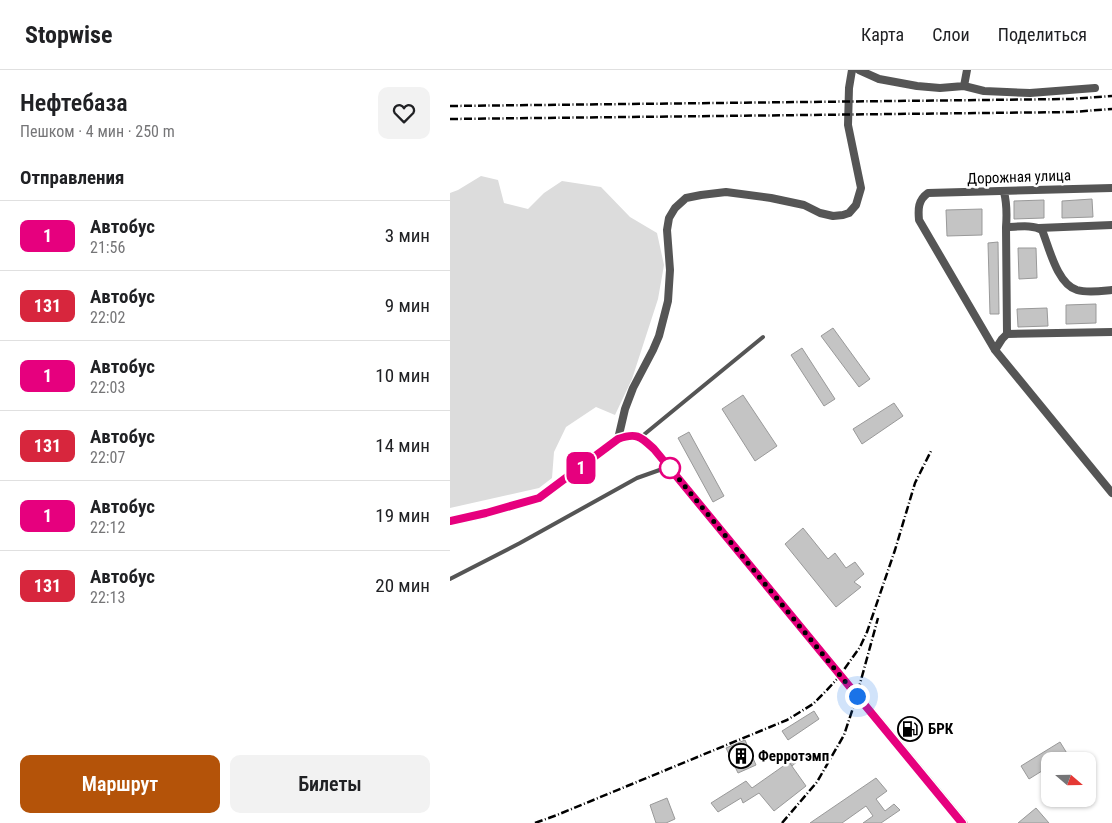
<!DOCTYPE html>
<html lang="ru">
<meta charset="utf-8">
<style>
:root{--surface:#fff;--page:#f2f2f2;--text:#202124;--muted:#757577;--line:#e0e0e0;--accent:#b45309}
body{margin:0;font-family:"Roboto Condensed",sans-serif;background:var(--page);color:var(--text);height:100vh;display:flex;flex-direction:column;font-size:19px;white-space:nowrap}
*{box-sizing:border-box;margin:0}
p{font-size:16px;color:var(--muted)}
.icon{flex:none;width:28px;height:28px;fill:none;stroke:currentColor;stroke-width:2;stroke-linecap:round;stroke-linejoin:round}
.map{position:relative;flex:1;overflow:hidden}
.panel{display:flex;flex-direction:column;background:var(--surface);width:450px}
.panel>*{flex:none}
.badge{padding:0 10px;border-radius:8px;font-size:18px;line-height:32px}
.needle{width:32px;rotate:110deg}
.fabs{position:absolute;left:591px;top:682px;display:grid;gap:10px}
.fabs a{display:grid;place-items:center;width:55px;height:55px;border-radius:10px;background:var(--surface);box-shadow:0 1px 4px #0004;font-size:25px}
.you{position:absolute;width:25px;height:25px;margin:-12px;border:4px solid #fff;border-radius:50%;background:#1a73e8;box-shadow:0 0 0 8px #1a73e833}
.map>.badge{position:absolute;translate:-50% -50%;box-shadow:0 0 0 2px #fff}
h2{padding:0 20px;font-size:19px;line-height:45px}
.round{display:grid;place-items:center;flex:none;width:52px;height:52px;border-radius:10px;background:var(--page)}
.summary{display:flex;align-items:center;justify-content:space-between;height:85px;padding:0 20px}
h1{font-size:24px;font-weight:600;line-height:38px}
.cta{display:flex;gap:10px;margin-top:auto;padding:10px 20px}
.cta a{flex:1;height:58px;border-radius:10px;background:var(--accent);color:#fff;font-size:20px;font-weight:600;line-height:58px;text-align:center}
.cta a+a{background:var(--page);color:var(--text)}
ul{padding:0;list-style:none}
li{display:flex;align-items:center;gap:15px;height:70px;padding:0 20px;border-top:1px solid var(--line)}
li div{flex:1}
li b{display:block;font-size:19px}
li em{font-style:normal}
li .badge{min-width:55px;font-weight:700;text-align:center}
header{display:flex;align-items:center;gap:30px;box-sizing:border-box;height:70px;padding:0 25px;background:var(--surface);border-bottom:1px solid var(--line)}
header strong{font-size:24px}
nav{display:flex;gap:28px;margin-inline-start:auto;font-size:18px}
main{display:flex;flex:1;min-height:0}
.map>svg:first-child{display:block}
.green{fill:#dcdcdc}
.building{fill:#c4c4c4;stroke:#999}
.lines{fill:none;stroke-linecap:round;stroke-linejoin:round}
.service{stroke:#555;stroke-width:4}
.minor{stroke:#555;stroke-width:8}
.tertiary{stroke:#555;stroke-width:9}
.rail{stroke:#000;stroke-width:2.5;stroke-dasharray:8 2.5 1 2.5;stroke-linecap:butt}
.line-casing{stroke:#fff;stroke-width:11}
.line{stroke:#e6007e;stroke-width:8}
.walk{stroke:#000;stroke-width:5;stroke-dasharray:0 9}
.stop-dot{fill:#fff;stroke:#e6007e;stroke-width:2.5}
.labels{text-anchor:middle;stroke-width:5;stroke-linejoin:round;paint-order:stroke}
.street-label{font-size:15px;fill:#000;stroke:#fff}
.poi-label{font-size:15px;font-weight:bold;fill:#000;stroke:#fff;text-anchor:start}
</style>
<header>
<strong>Stopwise</strong>
<nav><a>Карта</a><a>Слои</a><a>Поделиться</a></nav>
</header>
<main>
<section class="panel">
<div class="summary"><div><h1>Нефтебаза</h1><p>Пешком · 4 мин · 250 m</p></div><a class="round"><svg class="icon" aria-label="heart" viewBox="0 0 24 24"><path d="M12 20l-8-8c-3-5 5-10 8-4 3-6 11-1 8 4z"/></svg></a></div>
<h2>Отправления</h2>
<ul>
<li><span class="badge" style="background:#e6007e;color:#fff">1</span><div><b>Автобус</b><p>21:56</p></div><em>3 мин</em></li>
<li><span class="badge" style="background:#d7263d;color:#fff">131</span><div><b>Автобус</b><p>22:02</p></div><em>9 мин</em></li>
<li><span class="badge" style="background:#e6007e;color:#fff">1</span><div><b>Автобус</b><p>22:03</p></div><em>10 мин</em></li>
<li><span class="badge" style="background:#d7263d;color:#fff">131</span><div><b>Автобус</b><p>22:07</p></div><em>14 мин</em></li>
<li><span class="badge" style="background:#e6007e;color:#fff">1</span><div><b>Автобус</b><p>22:12</p></div><em>19 мин</em></li>
<li><span class="badge" style="background:#d7263d;color:#fff">131</span><div><b>Автобус</b><p>22:13</p></div><em>20 мин</em></li>
</ul>
<div class="cta"><a>Маршрут</a><a>Билеты</a></div>
</section>
<div class="map">
<svg width="662" height="753" viewBox="0 0 662 753">
<rect width="100%" height="100%" fill="#fff"/>
<path class="green" d="M31,106L48,110L54,133L78,139L94,123L112,111L151,117L180,147L207,163L214,195L208,229L182,309L165,345L146,337L116,357L104,382L102,408L89,418L0,438V123L8,120Z"/>
<path class="building" d="M642,129L643,147L612,148V131Z
M594,130V148L564,149V131Z
M532,139V165L497,166L496,140Z
M548,172L549,244H540L538,173Z
M568,178H586L587,208L569,209Z
M646,234V253L616,254V235Z
M597,238L598,256L568,257L567,239Z
M383,258L420,309L409,317L371,266Z
M352,278L385,329L374,336L341,285Z
M293,325L327,376L305,391L272,339Z
M444,333L453,346L412,374L403,359Z
M239,362L274,426L263,432L228,368Z
M353,458L378,489L385,483L396,498L405,492L414,504L404,512L411,517L386,537L335,474Z
M364,641L369,649L338,670L332,661Z
M295,670L306,695L288,703L276,678Z
M610,672L618,685L608,691H600V696L579,709L571,696Z
M345,683L350,689L342,696L337,689Z
M339,692L356,716L324,741L309,723L293,733L291,728L268,742L261,733L296,711L302,718Z
M426,708L437,721L426,729L435,741L444,734L450,740L431,753H413L423,746L416,736L392,753H360Z
M217,728L225,749L216,753H206L200,735Z
M586,738L599,753H568Z"/>
<g class="lines">
<path class="service" d="M191,367L313,267
M0,509L70,473L187,408L218,397"/>
<path class="minor" d="M409,0L429,9L467,16L490,18L514,16L517,0
M514,16L534,21L580,23L645,18
M662,118L478,123C468,130 468,139 469,150L545,280L662,423
M554,122C557,134 557,144 556,157L557,264
M556,157C567,157 582,154 592,160C599,177 607,214 627,220C638,223 651,221 662,220
M589,158L662,155
M545,280L552,269L557,264L662,262
M168,369L175,339L183,318L203,280L209,266L218,231L220,200L217,160L219,148L225,138L236,128L251,125L276,122L321,128L354,135L370,143L383,146L393,145L399,143L406,135L411,118L398,55L399,18L402,0"/>
<path class="tertiary" d="M0,451L37,443L89,428L168,369C187,362 191,367 204,379L513,753"/>
<path class="rail" d="M0,36L621,29L662,26
M0,49L622,42L662,39
M85,753L107,745L337,650L363,634L376,621L388,608L410,577L417,562L445,480L465,413L481,381
M332,753L367,712L394,665L405,632L428,548"/>
</g>
<g class="lines">
<defs>
<path id="line" d="M0,451L36,443L89,428L168,369C187,362 191,367 204,379L512,753"/>
</defs>
<use href="#line" class="line-casing"/>
<use href="#line" class="line"/>
<path class="walk" d="M220,398L219,397L407,626"/>
</g>
<defs>
<symbol id="fuel-ring" viewBox="-11 -11 22 22"><circle r="9.5" fill="#fff" stroke="#000" stroke-width="1.5"/><path d="M-5.5-6h7V0h2V4h1.3V-2.5L3-4.5l.8-.8L6-3V5H2.5V1h-1V6h-7ZM-4.2-4.7v3.2H.2V-4.7Z" fill="#000"/></symbol>
<symbol id="building-ring" viewBox="-11 -11 22 22"><circle r="9.5" fill="#fff" stroke="#000" stroke-width="1.5"/><path d="M-4-6H4V6H1V3H-1V6H-4ZM-2.5-4.3h1.7v1.8h-1.7ZM.8-4.3h1.7v1.8H.8ZM-2.5-1h1.7V.8h-1.7ZM.8-1h1.7V.8H.8Z" fill="#000"/></symbol>
</defs>
<g fill-rule="evenodd">
<use href="#fuel-ring" x="446" y="645" width="28" height="28"/>
<use href="#building-ring" x="277" y="672" width="28" height="28"/>
</g>
<circle class="stop-dot" cx="220" cy="398" r="10"/>
<g class="labels">
<g class="street-label">
<text transform="translate(569 107) rotate(-2)" y="5">Дорожная улица</text>
</g>
<g class="poi-label">
<text x="478" y="664">БРК</text>
<text x="308" y="691">Ферротэмп</text>
</g>
</g>
</svg>
<div class="fabs">
<a><svg class="needle" viewBox="-14 -14 28 28"><path d="M0-13l5 13h-10z" fill="#e53935"/><path d="M0 13l5-13h-10z" fill="#757577"/></svg></a>
</div>
<div class="you" style="left:407px;top:626px"></div>
<b class="badge" style="left:131px;top:398px;background:#e6007e;color:#fff">1</b>
</div>
</main>
